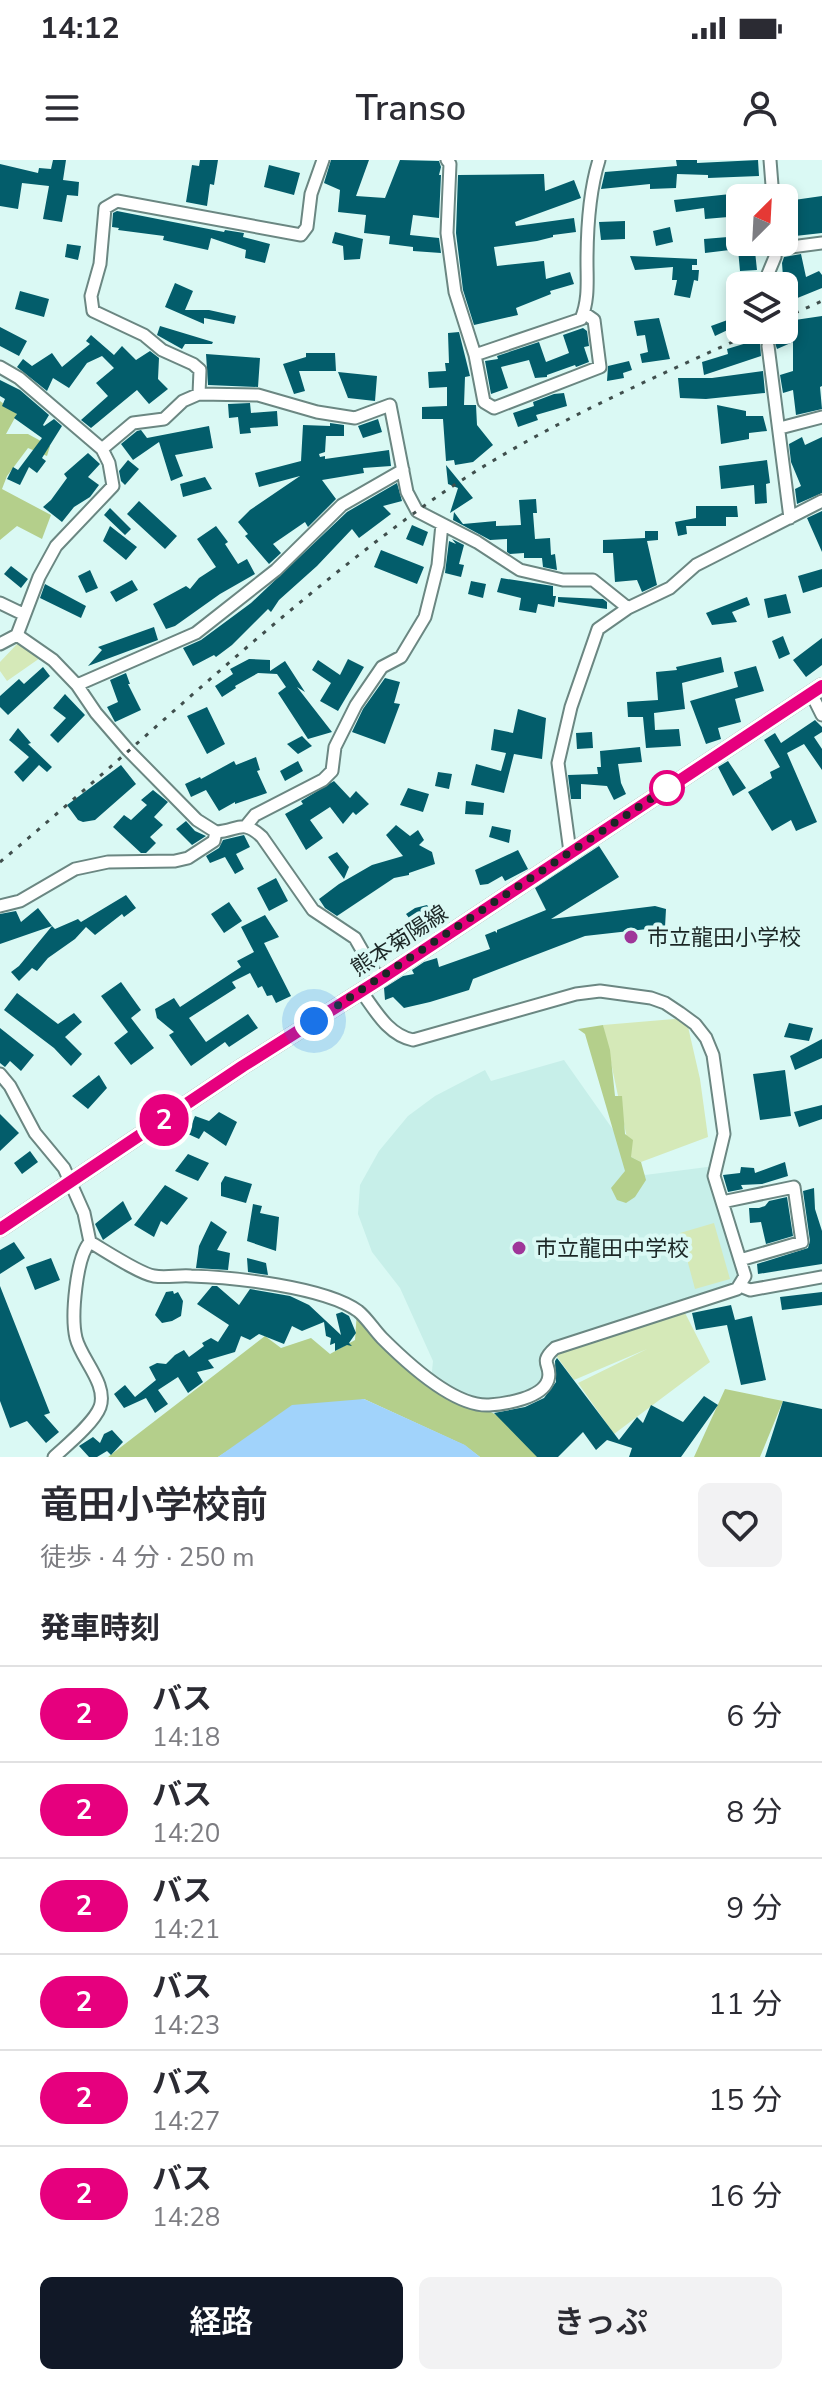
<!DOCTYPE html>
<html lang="ja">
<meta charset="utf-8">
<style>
:root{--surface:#fff;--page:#f2f2f3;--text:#2b2b33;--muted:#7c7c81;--line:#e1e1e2;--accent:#111827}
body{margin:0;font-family:"Nunito Sans","Noto Sans JP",sans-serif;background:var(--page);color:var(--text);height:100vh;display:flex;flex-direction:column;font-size:30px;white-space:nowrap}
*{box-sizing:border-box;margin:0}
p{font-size:26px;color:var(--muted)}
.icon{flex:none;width:44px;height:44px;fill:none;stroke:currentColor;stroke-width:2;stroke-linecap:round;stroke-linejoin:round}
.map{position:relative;height:1297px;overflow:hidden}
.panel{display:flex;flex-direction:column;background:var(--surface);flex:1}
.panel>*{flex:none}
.badge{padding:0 16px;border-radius:26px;font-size:28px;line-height:52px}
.needle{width:52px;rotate:24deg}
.controls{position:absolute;left:726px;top:24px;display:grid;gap:16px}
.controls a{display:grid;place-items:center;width:72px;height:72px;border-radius:12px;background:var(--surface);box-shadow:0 4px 12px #0003;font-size:40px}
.you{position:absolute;width:40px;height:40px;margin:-20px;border:6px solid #fff;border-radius:50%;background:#1a73e8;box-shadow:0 0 0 12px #1a73e833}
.map>.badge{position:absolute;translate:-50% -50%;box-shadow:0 0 0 4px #fff}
h2{padding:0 40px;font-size:30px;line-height:72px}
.round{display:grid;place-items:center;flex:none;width:84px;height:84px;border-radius:12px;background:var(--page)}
.overview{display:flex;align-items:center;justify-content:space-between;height:136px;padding:0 40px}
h1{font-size:38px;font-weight:600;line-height:60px}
.action{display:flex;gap:16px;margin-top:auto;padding:16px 40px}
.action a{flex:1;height:92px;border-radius:12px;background:var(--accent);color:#fff;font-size:32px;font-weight:600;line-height:92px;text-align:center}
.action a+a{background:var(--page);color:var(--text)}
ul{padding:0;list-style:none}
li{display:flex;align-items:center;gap:24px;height:96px;padding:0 40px;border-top:2px solid var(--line)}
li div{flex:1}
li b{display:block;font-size:30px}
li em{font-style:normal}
li .badge{min-width:88px;font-weight:700;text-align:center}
.status{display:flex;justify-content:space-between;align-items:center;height:56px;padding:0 40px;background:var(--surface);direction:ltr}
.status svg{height:22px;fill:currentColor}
header{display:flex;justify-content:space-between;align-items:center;height:104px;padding:0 40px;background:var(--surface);font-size:36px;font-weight:600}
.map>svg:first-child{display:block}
.built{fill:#c7efe9}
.green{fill:#d5e9b8}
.forest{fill:#b4cf8b}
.water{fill:#a1d3fb}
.building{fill:#035d6b}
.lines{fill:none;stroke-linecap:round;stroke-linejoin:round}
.minor-casing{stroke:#6b8782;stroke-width:15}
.major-casing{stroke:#6b8782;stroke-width:18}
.minor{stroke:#fff;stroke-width:11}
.major{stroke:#fff;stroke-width:14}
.rail{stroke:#404f4d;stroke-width:3;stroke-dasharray:4 8;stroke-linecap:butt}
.line-casing{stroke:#fff;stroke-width:18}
.line{stroke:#e6007e;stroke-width:12}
.walk{stroke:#1c2726;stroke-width:8;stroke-dasharray:0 14.4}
.stop-dot{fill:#fff;stroke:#e6007e;stroke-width:4}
.poi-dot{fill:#9f3699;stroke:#daf9f4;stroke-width:3}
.labels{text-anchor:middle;stroke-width:8;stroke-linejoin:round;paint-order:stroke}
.poi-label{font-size:22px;fill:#1c2726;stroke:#daf9f4;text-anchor:start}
.street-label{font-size:22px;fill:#1c2726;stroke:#daf9f4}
</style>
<div class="status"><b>14:12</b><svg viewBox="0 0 49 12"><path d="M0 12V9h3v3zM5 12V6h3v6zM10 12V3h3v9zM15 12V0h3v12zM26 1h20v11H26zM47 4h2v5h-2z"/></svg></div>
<header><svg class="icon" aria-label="menu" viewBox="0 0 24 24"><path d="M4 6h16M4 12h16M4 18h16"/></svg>Transo<svg class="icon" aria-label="person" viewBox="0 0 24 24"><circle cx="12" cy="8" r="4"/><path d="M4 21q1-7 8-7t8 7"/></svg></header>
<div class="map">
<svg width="822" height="1297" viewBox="0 0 822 1297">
<rect width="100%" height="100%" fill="#daf9f4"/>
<path class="built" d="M564,900L645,1015L715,1006L745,1116L737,1129L555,1188L544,1226L486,1246L431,1221L433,1201L400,1128L372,1092L358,1054L360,1025L379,991L408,956L435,936L485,910L491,921Z"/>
<path class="green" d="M18,483L40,498L7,521L0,511V502Z
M686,858L700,919L708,977L641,1002L631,997L603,865Z
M714,1063L730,1119L695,1129L680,1073Z
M681,1145L710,1202L614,1274L578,1223L647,1189L574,1220L552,1190Z"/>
<path class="forest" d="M0,241L17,254L6,274H28L50,286L47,296L28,288L7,316L2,329L51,355L42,379L17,366L0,380Z
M603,865L610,890L615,936H622L625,974L633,980L631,997L641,1002L646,1020L635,1037L626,1043L617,1040L611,1028L625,1011L585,874L578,869Z
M357,1151L431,1221L510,1262L539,1297H480L464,1285L364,1239L248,1278L218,1297H108L265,1176L281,1188L311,1178L330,1194L355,1180Z
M725,1229L783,1241L760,1297H694Z"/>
<path class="water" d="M364,1239L465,1285L480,1297H218L292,1245Z"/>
<path class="building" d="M53,0H66L63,20L79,22L78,36L67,35L62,62L43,59L49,26L22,23L18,49L0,46V4L38,13L39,8L51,9Z
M200,0H218L214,25L210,24L207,46L186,42L192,5L199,6Z
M331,0H369L356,36L385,38L400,0L439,1L441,7L439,15H441L439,58L413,55L410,75L439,78L441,93L413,91V87L389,84L390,76L364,73L366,55L338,52L340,30L324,23Z
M676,0H697V3L758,0L759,16L708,18V15L677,14L676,28L650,29V24L601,29L605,12L677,6Z
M269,5L300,13L294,35L264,27Z
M544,14L545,31L574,20L581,38L515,62L516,66L574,58L576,72L553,75V77L537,81L494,87L497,106L544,101L546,119L570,112L574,124L550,131L551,134L516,148L518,155L474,165L463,130L456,73L458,15Z
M740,33V56L705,59L704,48L676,52L674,40Z
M793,34L794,40L822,36V73L795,76L792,51L784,52V36Z
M117,51L224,72L225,70L244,73L243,77L270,84L265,103L245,98L246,90L211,78L208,90L163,80L164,76L118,70L119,68L112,67L113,53Z
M625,61V79L601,80L599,62Z
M670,67L673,82L656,86L653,71Z
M335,72L363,79L360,99L344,100L343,86L332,83Z
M740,76V82H754L757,110L740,111L738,89L705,93L704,79Z
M67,84L81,86L78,100L65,97Z
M801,94L806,117L819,111L822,115V128L795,139L783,117L782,103L784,97Z
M630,96L697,99V105H692V110H699L698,121L694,120L690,138L674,135L677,120H672L673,107L635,110Z
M175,123L193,131L185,150H209L236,156L234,164L204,158V164L165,147Z
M20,131L49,139L44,157L15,149Z
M822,156V226L820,227L822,249L796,255L793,230L783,233L780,215L793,211V182L777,189L774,180L766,178L760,183L761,196L704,215L702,202L728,194L727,189L770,176L769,172L784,170V167L795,163V160Z
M659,158L670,199L642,203L640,194L648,192L645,175L637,176L634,161Z
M733,158L736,166L715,176L711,166Z
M160,166L213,182L212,184H185L182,189L157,175Z
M0,167L27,181L19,196L0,186Z
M583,168L587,171L589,186L584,187L589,202L576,207L575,205L547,215V217L535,218L529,200L501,207L508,228L491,234L485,201L498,199L497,196L539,182L546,202L569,193L563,175Z
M459,172L470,216L465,217L464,245H476L477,265L493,285L473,302L455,305L454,300L446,301L443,259H422V247L447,246V227L429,228L428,212L446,211L445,203H449L448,173Z
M91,175L114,195L122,186L136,200L150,191L159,198L158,219L168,229L149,244L137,230L91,268L81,260L108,236L96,223L114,208L102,196L87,203L69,228L53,218L47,231L17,207L23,199L32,206L52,193L62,207L90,184L86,181Z
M306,193H335L336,211H299L305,231L294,234L283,204L306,197Z
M206,194L260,198L258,227L208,225Z
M629,201L632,210L623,213L624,218L607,221L608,206Z
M763,211L765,233L706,239L680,238L678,218H712Z
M338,212L377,216L375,241L348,238Z
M0,220L20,230L49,255L43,265L44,266L54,259L62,266L42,298L46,301L37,313L29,307L20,325L7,319L13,307L18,310L42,278L14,258L17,254L2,246L5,239L0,236Z
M564,233L567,246L536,255L538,260L518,267L513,253L534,246L533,242L554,234Z
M250,243L251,253L277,251L278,266L250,268L251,273L240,274L238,257L229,258L228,244Z
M717,245L746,251V256H763L767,271L749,273V279L721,284Z
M378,259L382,272L363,278L358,266Z
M330,263L344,265V276H326L325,292L319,294L320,297L325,296V299L389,290L391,306L363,308L364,313L322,320L336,339L308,367L305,362L273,384L281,393L269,404L245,376L248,374L238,362L250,350L300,316L259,327L255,313L301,301L303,265L330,266Z
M209,266L213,288L175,295L183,316L171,321L159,282L133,300L121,284L137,271L141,270L147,278Z
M802,277L805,285L822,277V333L797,344L795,329L801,326L791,302L789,284Z
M88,293L100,304L88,317L99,325L90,337L74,347L62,362L43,347L51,340L67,318L64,314Z
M128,300L139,309L125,325L121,321L119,311Z
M767,300L770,323L766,324L767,343L755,344L754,325L721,329L719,306Z
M446,305L473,338L450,353L458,328L448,324Z
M205,317L212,329L183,337L180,324Z
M397,323L402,341L383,346L391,354L359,378L352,369L317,406L279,440L271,452L268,449L232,485L216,497L214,495L193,506L183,488L201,480L251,443L347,352Z
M536,339L537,353H533L535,379L550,378L551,395L555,394L557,410L543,407L542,398H524V393L510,394L507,392V379L490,380L453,360L454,352L463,364L496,361V366L521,365L519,340Z
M139,341L177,376L165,389L127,354Z
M696,346H737L738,357H726V366H686L687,374L678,376L675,362L696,358Z
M110,348L131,369L125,375L104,355Z
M822,351V392L807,358Z
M412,365L428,372L423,386L406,379Z
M110,366L137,387L126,400L103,381Z
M216,366L228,382L225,384L238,404L247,399L255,414L220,434L175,466L166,469L153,444L186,426L190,429L199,418L216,407L197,379Z
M645,371H658V380L647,381L657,425L642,432L637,420L615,422L613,393H603V380L645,378Z
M452,379L464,385L459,404L464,405L461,417L445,413L449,381L456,384Z
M381,390L424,407L417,424L374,407Z
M11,406L28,419L21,428L4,414Z
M822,409V427L803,433L798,416Z
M90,410L98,428L86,433L78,416Z
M501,418L553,426V436H556L554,447L538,444L536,453L519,450L521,438L497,432Z
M132,420L138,430L116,442L110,432Z
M471,421L486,424L483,438L468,434Z
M45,424L86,446L81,458L40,438Z
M786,434L791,453L768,458L764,439Z
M558,437L603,439L607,442V449L558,442Z
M747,437L750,445L732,452L737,462L712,465L706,453Z
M154,467L158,480L88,506L102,490L98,487Z
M783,476L790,494L779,499L772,481Z
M822,478V505L806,517L793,500Z
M721,497L724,512L682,523L685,549L654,553L655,570L679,569L681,586L646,588L643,557H628L627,542L658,540L656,512L677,510L676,507Z
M249,499L270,500V511L285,501L305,532L297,527L332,572L308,579L278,533L286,527L277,514L258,513L235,526L236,528L222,537L215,526L233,514L230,509Z
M348,499L364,507L338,551L320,541L331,523L312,510L318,500L340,515Z
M756,506L764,531L735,539L741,562L718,568L721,579L706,584L690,541L738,527L734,512Z
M43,507L50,516L8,555L0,547V536L19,519L24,524Z
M126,513L130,524H128L141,550L115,562L107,547L118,542L110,520Z
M385,518L400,522L394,543L400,544L385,584L352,572L363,549Z
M65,534L85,555L58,583L50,575L66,558L53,548Z
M207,547L225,584L207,594L187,556Z
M518,549L546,558L542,599L514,594L504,633L471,625L476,604L501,611L506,593L491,590L494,569L513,573Z
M815,560L822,567V572L814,577L822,589V610L804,584L787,593L817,662L796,671L791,660L772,671L748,632L772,618L770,612L780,607L764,580L775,573L781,583Z
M18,568L31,583L28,584L52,607L47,612L39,605L23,622L14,612L29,597L9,580Z
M592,572L593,588L577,589L576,573Z
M302,576L312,586L298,594L287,584Z
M640,587L642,602L618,604L621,623L626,634L614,640L607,626L581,624V639H571L568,615L598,614L597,607H601L600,591Z
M256,597L260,610L257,611L267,633L235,644V642L219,651L206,630L191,637L185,624L200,617L201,619L234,601L236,605Z
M298,601L303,611L285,621L280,611Z
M728,601L746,628L733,636L718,607Z
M121,605L136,624L95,660L83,662L78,660L67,645Z
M438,612L452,614L449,629L435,626Z
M334,621L350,638L356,631L369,644L356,655L353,652L343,664L330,647L310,660L323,678L306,690L285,654L303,644L301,641Z
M408,628L429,634L423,652L400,645Z
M153,630L168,642L154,657L163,665L150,677L156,683L146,693H141L113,667L124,655L131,660L147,645L141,640Z
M466,641L484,643L483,655L465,654Z
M186,661L195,671L206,676L192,685L176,669Z
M396,665L410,676L418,670L424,680L419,685L432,692L435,704L409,713V715L394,718L337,756L325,748L319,739L339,724L372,705L403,696L386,675Z
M492,666L511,670L509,683L489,677Z
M244,675L250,687L236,694L244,709L235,714L225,697L210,703L206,696L219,688L223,680Z
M599,686L619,717L551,759L655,746L666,749L665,767L585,776L473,819L469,830L430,842L404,848L393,837L385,840L384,828L403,816L414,814L412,810L424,802L437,798L439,807L490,789L485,775L495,771L497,773V770L546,750L535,728Z
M518,690L528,709L505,721L502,716L488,724L480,725L475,710Z
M337,692L349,707L344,719L328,697Z
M276,718L288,741L269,751L257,728Z
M126,735L136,748L124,757L122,754L95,775L86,767L75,779L48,798L37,811L32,808L19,821L11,812L19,806L52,766L55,769L78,759L81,762Z
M229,742L242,761L224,773L211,754Z
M427,745L440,762L426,768L423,761L416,767L406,754L415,748Z
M38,748L52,766L0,784V754L16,751L21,762Z
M265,755L279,777L264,783L291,836L276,843L272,835L267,836L262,826L258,828L250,813L232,822L236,828L189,858L206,882L248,854L258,868L229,887L225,882L191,906L169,875L174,872L157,858L155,849L174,838L180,847L241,807L237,801L254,792L241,767Z
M121,822L141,850L131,858L154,888L131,905L114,883L128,872L101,836Z
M17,833L58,864L74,853L82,862L65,877L82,894L71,906L54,888L4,850Z
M789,863L813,868L809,881L784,877Z
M0,868L34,895L21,911L10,901L5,907L0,903Z
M822,879V898L795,910L790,896Z
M785,910L791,956L760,960L753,914Z
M99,915L107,928L88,949L72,936Z
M822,945V959L799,967L794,952Z
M219,952L237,962L226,986L204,971L199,979L188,974L195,956L209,961Z
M0,954L19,973L0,991Z
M30,991L38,1002L22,1014L14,1003Z
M188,994L209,1003L198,1021L175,1011Z
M785,1002L788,1016L762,1024L741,1025L743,1029L728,1032L723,1015L740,1013L741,1007L754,1008L755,1013Z
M225,1016L252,1024L246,1043L221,1036V1023Z
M165,1025L188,1038L167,1065L161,1061L154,1077L134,1065Z
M814,1028L815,1049L822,1071V1104L758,1114L757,1104L808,1088L810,1081L803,1031Z
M787,1037L793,1076L766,1084L761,1062L750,1063L749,1048H759L765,1046L769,1041Z
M123,1041L132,1059L103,1080L95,1064Z
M253,1044L262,1046L260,1053L279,1057L276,1091L247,1081Z
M211,1061L227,1072L217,1090L230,1093L228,1110L196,1108L199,1086Z
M14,1082L25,1098L0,1114V1090Z
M51,1098L60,1120L35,1130L26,1107Z
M247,1098L266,1103L268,1115L248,1112Z
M0,1126L50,1253L44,1255L59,1272L46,1283L27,1261L10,1268L0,1241Z
M212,1126H217L239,1145L250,1129L290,1136L309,1145L341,1175L336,1154L342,1152L349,1156L356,1173L349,1183L352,1186L347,1185L335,1191V1183L330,1185L331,1178L326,1176L324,1162L302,1171L292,1166L284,1184L259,1174L250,1180L241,1176L235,1192L208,1200L214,1208L197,1212L203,1222L188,1233L178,1217L158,1230L168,1244L155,1253L146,1238L124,1248L114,1234L125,1225L135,1237L156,1220L149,1207L157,1203L166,1204L175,1195L184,1190L189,1197L204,1186L202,1183L211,1178L218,1182L229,1165L197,1144Z
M173,1131L174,1134L178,1132L183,1141L181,1156L172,1161L162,1163L155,1155L166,1132Z
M822,1132V1145L782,1150L780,1137Z
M731,1145L735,1160L752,1156L766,1220L741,1225L727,1165L696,1170L692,1153Z
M557,1198L619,1280L637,1257L643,1263L651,1245L683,1262L704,1236L718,1245L681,1297H629L632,1288L607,1280L596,1290L583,1272L558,1297H537L494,1253L525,1247L544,1238L556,1222L555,1201Z
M783,1241L822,1249V1297H765Z
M112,1270L123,1282L111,1295L107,1291L97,1297H89L79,1286L93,1277L100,1283L104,1274Z"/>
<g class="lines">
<defs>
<path id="minor" d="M447,0L450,4L447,73L455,132L475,195L484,242L494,248L600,207L594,160L584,153
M770,0L773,38
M776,89L822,83
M763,126L775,97L777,82
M768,186L790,358
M475,195L581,159C589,140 587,121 587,102C587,68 589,32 599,0
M0,207L19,218L102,289L109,303L113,326L56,386L39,417L17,475L0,484
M199,234L200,210L193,204L162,190L144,175L93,151L91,136L100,104L105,48L117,41L301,75L307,67L311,34L323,0
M780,268L822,257
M102,289L133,263L164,259L183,241L199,234L258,235L317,252L355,258L390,245L407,332L417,351L477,382L520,410L563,420H593L628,448
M0,443L23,454
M17,475L53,500L77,525L96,553L128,590L197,660L216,672C238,671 242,658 262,677L313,750L355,778L379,820
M77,525L196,473L276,410L342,345L403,310
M811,533L822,555
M246,666L255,655L323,620L332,611L335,587L356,545L382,507L401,497L425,457L438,405L442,364
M570,692L558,603L571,547L598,469L628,448L670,428L696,405L822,341
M0,746L20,741L75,709L108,702L175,701L188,698L214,681L216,672
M0,914L10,926L35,973L64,1008L84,1053L90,1082C76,1097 71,1157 76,1178C81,1199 108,1224 100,1247C94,1263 67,1285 54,1297
M722,1042L794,1027L802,1082L740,1100
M90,1082C104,1090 140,1114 154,1116C166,1118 179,1115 191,1116C232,1117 325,1127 358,1151C367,1158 374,1170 382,1178C406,1202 454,1247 489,1245C506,1244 542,1238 548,1220C553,1204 537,1204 555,1188L737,1129L745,1116L714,1016L724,974L713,895L706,878L695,864L680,853L665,843L651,838L600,831L576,834L413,880C388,875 375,850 361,831
M740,1126L750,1130L822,1117"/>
<path id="major" d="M0,1069L243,906L379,820L822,526"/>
</defs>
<use href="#minor" class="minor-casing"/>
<use href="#major" class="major-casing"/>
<use href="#minor" class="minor"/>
<use href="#major" class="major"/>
<path class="rail" d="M784,158L822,141
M0,702C139,586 270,458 417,351C520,275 642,223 759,170"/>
</g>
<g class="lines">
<defs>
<path id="line" d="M0,1069L243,906L379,820L822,526"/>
</defs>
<use href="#line" class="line-casing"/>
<use href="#line" class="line"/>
<path class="walk" d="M314,861L669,627L667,628"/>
</g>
<circle class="stop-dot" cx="667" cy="628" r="16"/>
<g class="poi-dot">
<circle cx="631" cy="777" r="8"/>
<circle cx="519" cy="1088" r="8"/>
</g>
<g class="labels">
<g class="poi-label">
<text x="647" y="785">市立龍田小学校</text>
<text x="535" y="1096">市立龍田中学校</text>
</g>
<g class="street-label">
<text transform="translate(399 780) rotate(-33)" y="8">熊本菊陽線</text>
</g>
</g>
</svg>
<div class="controls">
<a><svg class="needle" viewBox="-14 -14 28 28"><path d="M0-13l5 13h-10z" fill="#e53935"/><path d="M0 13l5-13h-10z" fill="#7c7c81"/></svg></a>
<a><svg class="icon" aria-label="layers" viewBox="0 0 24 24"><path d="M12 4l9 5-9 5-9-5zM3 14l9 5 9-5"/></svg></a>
</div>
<div class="you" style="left:314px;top:861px"></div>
<b class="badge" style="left:164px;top:960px;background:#e6007e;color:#fff">2</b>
</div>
<section class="panel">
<div class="overview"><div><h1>竜田小学校前</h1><p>徒歩 · 4 分 · 250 m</p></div><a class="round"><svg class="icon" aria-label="heart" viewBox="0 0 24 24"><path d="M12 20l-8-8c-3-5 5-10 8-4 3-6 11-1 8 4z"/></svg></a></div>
<h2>発車時刻</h2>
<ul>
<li><span class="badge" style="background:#e6007e;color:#fff">2</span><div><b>バス</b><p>14:18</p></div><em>6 分</em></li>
<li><span class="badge" style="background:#e6007e;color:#fff">2</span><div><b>バス</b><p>14:20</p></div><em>8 分</em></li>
<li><span class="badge" style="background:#e6007e;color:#fff">2</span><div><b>バス</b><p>14:21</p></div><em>9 分</em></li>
<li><span class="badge" style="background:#e6007e;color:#fff">2</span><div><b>バス</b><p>14:23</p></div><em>11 分</em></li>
<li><span class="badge" style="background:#e6007e;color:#fff">2</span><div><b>バス</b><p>14:27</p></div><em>15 分</em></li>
<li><span class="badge" style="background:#e6007e;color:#fff">2</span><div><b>バス</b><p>14:28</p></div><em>16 分</em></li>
</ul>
<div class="action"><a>経路</a><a>きっぷ</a></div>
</section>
